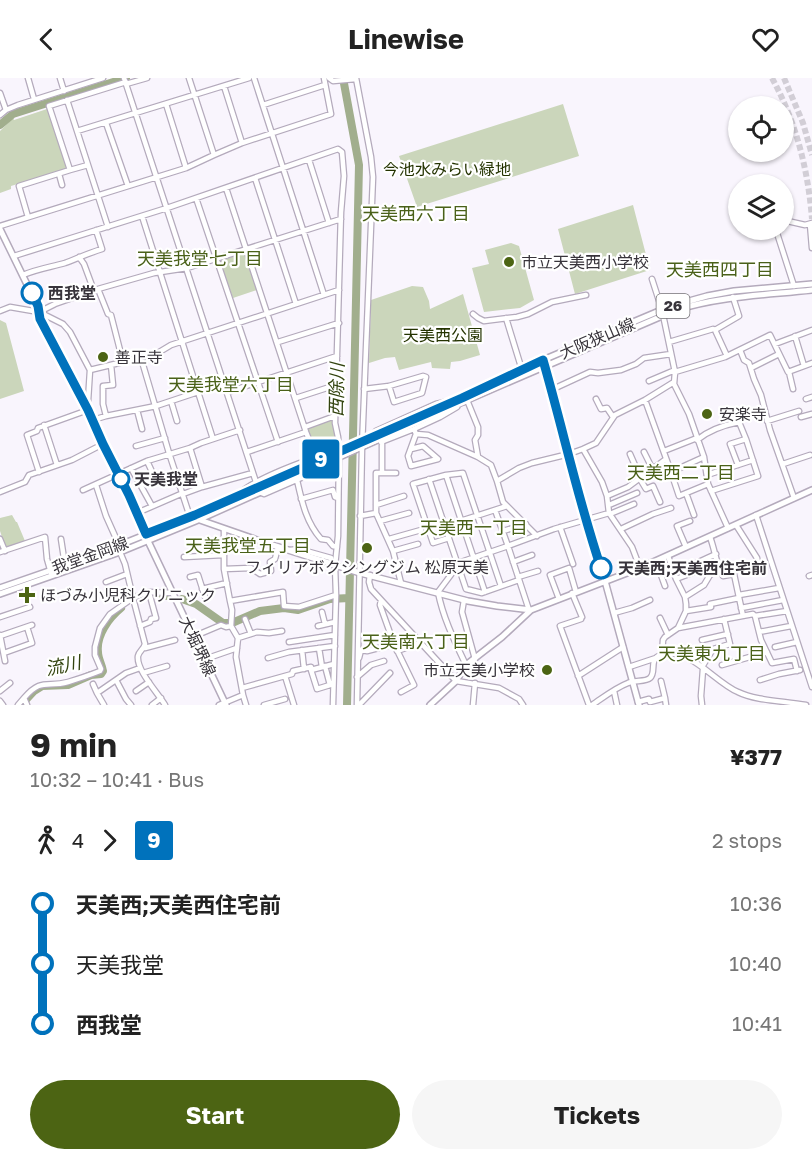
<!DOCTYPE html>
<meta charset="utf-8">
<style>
:root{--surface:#fff;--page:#f6f6f6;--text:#222;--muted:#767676;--accent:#4c6413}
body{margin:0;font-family:"Golos Text","Noto Sans JP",sans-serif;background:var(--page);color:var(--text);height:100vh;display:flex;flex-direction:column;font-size:22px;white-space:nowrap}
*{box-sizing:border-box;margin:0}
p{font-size:20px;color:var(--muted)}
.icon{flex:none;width:33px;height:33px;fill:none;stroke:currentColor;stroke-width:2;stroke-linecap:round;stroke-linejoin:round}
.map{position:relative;height:627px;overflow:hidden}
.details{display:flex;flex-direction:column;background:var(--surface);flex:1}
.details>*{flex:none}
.badge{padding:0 12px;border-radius:4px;font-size:21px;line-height:39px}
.tools{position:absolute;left:728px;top:18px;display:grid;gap:12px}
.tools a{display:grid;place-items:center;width:66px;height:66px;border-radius:50%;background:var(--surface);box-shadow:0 2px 4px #0004;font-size:30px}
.map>.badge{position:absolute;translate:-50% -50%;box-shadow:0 0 0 3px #fff}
.legs{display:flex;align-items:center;gap:9px;height:66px;padding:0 30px;font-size:20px}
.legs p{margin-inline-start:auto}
.head{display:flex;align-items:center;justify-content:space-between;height:102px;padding:0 30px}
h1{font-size:33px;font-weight:700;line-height:45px}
.button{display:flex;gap:12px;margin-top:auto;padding:12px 30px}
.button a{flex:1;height:69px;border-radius:36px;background:var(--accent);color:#fff;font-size:24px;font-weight:700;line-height:69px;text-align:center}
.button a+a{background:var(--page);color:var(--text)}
ul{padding:0 30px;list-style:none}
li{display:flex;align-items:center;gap:21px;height:60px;font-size:22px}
li i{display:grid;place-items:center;width:9px;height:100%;margin:0 8px;background:currentColor}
li i::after{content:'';width:15px;height:15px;margin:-8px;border:4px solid;border-radius:50%;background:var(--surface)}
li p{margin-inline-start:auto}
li:first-child i{background:linear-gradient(#0000 50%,currentColor 0)}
li:last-child i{background:linear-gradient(currentColor 50%,#0000 0)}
header{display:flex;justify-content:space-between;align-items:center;height:78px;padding:0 30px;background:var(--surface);font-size:27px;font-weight:700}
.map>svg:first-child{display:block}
.green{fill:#cbd6bb}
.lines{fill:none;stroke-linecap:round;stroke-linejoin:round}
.river{stroke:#a1ae8d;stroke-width:8}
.highway-tunnel{stroke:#d2ced6;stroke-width:6;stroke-dasharray:6 3;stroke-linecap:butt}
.minor-casing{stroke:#b4aabc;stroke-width:7}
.major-casing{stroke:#b4aabc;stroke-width:8}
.minor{stroke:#fff;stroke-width:4.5}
.major{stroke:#fff;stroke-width:5}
.line-1-casing{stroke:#fff;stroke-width:14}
.line-1{stroke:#0072bc;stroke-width:9}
.poi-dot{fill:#4c6413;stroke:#fff;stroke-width:2}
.stop-1-dot{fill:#fff;stroke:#0072bc;stroke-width:3}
.labels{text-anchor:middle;stroke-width:4.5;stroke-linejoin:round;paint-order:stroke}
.shield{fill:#fff;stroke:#747176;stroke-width:1.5}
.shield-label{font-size:15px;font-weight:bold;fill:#38343b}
.park-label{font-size:16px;fill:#243300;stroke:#fff}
.poi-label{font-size:16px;fill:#38343b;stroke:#fff;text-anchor:start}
.stop-label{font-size:16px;font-weight:bold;fill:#38343b;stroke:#fff;text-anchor:start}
.street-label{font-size:16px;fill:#38343b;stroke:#fff}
.neighbourhood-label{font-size:18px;fill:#4a6119;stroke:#fff}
.water-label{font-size:18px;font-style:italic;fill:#33440f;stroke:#fff}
</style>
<header><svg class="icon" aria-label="back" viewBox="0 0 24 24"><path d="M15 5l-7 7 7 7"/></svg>Linewise<svg class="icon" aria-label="heart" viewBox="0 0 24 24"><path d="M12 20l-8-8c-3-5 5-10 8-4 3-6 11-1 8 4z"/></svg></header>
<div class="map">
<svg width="812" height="627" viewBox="0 0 812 627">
<rect width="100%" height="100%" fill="#f9f5fd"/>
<path class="green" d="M563,26L579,78L417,129L399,78Z
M47,31L49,32L67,90V91L11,108V111L0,115V53L13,40L14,42Z
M633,127L650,192L575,216L558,151Z
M511,165L519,168L534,222L520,230L484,234L472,190L489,186L485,172Z
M244,175L257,212L233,220L220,184L222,182Z
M412,208L423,209L429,223L430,231L463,216L480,277L460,283L451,284L450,291L432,290L431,284L399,292L395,279L385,280L369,285L371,222Z
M0,242L6,245L24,313L0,321Z
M332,342L336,356L335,367L320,374L316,373L308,351L309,349Z
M12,437L16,444H17L25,463L7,469L5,468L0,453V440Z"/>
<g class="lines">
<path class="river" d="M343,0L359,87L347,627
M0,47L13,36L126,0
M148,516L168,518
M182,521L196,526L223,545H232L260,533L284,530L298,532L330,521L349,520
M21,627L34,613L42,608L68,607L91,597L101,596L103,593C102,586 98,581 98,574C96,557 109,540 121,530"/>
<path class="highway-tunnel" d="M772,0C796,44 808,91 812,141
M784,0L803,45L812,77"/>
<defs>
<path id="minor" d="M28,0L34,21
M60,0L64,13
M124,0L256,404
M189,0L214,77L242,65L331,36L324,0
M254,0L324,217
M329,0L333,3L356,1
M356,0L371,79L373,99L362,369L357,627
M126,6L147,0
M224,8L242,65
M0,15L6,32
M67,22L88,87
M166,26L186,90
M263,27L325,7
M0,37L6,32L18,27L103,0
M106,45L128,108
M77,53L249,0
M309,82L329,145
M59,96L62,107
M255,100L296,226
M226,110L306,354L316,379
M196,120L278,364
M142,138L213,361
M28,139L19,108L70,92
M783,142L805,147L812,145
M810,146L812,170
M0,148L186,90L214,77
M108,149L88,87L70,92L49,28L126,4
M776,152L794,208
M14,178L167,130L338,71L342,74L344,98L341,134L335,345L338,359L339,373L338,458L335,488L336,517L333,627
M79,179L84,186L94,213
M23,197C37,191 51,189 65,185C78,180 89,175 102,171L96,152
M652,201L662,232L675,294L674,306L689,336L704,379L708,406L728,450
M98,211L108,236L111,237L123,284
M0,233L10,229L39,234L63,246L70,254L90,292L88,323L85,327
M39,234L55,226L98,211L154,195L187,190L341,141
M473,236L478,240L484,243L517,239L528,236L552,224L586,217
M506,240L522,292
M715,252L727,278
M795,258L804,288
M278,264L339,245
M669,264L713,251L715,252L739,238L733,219
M775,266L812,252
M740,272L744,282L749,285L754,301L761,317L770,352L794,420
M141,280L169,375L190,439
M544,287C565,359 581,432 605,503
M751,290L779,276
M90,292L156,276L171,267L339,212
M675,294L725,279L770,257L788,294L812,285
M789,294L793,311
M649,303L675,292
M364,311L389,308L423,298L426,299L422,315L394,324L389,308
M551,312L590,294L598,295L621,292L636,286L644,280L671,276
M228,314L337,278
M296,320L336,307
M596,321L601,331L607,330L613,339
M806,321L812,319
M645,322L671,394L704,379
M171,323L177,343
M464,324L467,322L478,349V357L475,362L478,379
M457,329L440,339L414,351L416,356L428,357L478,379L491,387L497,403L519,390L532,385L569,376L583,371L596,365L615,337L645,322L674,304
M137,332L142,351
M106,338L103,326V308L113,307L111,287
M801,339L812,336
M93,342L106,338L156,328L225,305
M767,343L799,333
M44,347L57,387
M305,349L335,338
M376,353L436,326L445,324
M697,362C709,352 724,347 739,344L746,361L730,366L738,387
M381,364L414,351
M136,368L165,360
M411,371L423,368L438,381L411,388L408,378L416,356
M583,371L602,404L607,418
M664,373L697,360
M247,374L306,354
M644,374L653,392
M630,376L641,401
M147,383L154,398
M783,386L810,377
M131,390L152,428
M39,394L27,357L37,353L38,350L88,332
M671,394L679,418L708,406
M382,395H396
M446,397L485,514
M707,397L753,382
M429,401L466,511L482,515L519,502
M640,401L646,411L653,408L660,424
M297,402C302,424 306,444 321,461L328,462L333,468L337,469
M497,403L503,424L537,458
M96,407L106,438L119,467
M202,409L253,395
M83,412L147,383L190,370L201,365L240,352
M711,413L758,398L746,361
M0,414L25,404L29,397L72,382L103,366
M259,414L264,416L324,390
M686,415L694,437
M183,416L202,409L190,370
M239,416C253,402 299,385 319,378
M301,421L333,412L335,419L338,420
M376,427L404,418
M609,427L637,415
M495,432L508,468L554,451L609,435
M137,435L183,415
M376,435L393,473L401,505
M610,436L634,426
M756,437L812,609
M360,438L376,435V395H382V365
M380,443L409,435
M736,447L757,480L759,488L743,491
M445,448L507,428
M560,449L573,486
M224,451V491L230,523
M621,451L653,436L671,430
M503,453L526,446
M710,459C715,472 716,486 723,498L734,496L743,538
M449,460L433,465L413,406L446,397L463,395L501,508
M0,461L5,473
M61,461L65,487
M389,461L421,452
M686,469L677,448L690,443
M290,472L299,471L331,480
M393,473L418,466
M0,474L45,459L47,481L51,495
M120,474L125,486L133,520L149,514L173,515
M668,478L676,501L685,519L686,526V533L678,550
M184,479L223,477
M513,484L532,477
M458,485L508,468L529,532
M459,488L456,490L438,514C443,540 455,564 466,587
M690,488L716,476
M640,490L632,469L609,435L607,418L628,409L666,381
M224,491L251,490L260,496L271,493L270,484L275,481L278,469
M370,497L369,504L371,511L456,603L499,610L519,621L523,627
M809,498L812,497
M190,499L198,497L205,519
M518,499L538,493
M676,501L697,493
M106,504L127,496
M665,508L661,497L674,493
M202,511L227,505
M572,515L582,539
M739,517L779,510
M685,519L704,507L710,497L719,491
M559,521L550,497L569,490L576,514
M381,522L380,527L394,566L414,607L401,614
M464,522L462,534L475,581
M741,530L783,522
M686,533L711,529L710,526L739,520
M322,534L325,546
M614,535L632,530L650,522
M755,538L761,562L772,585L794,581L797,593
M0,539L30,529
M660,540L668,557
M245,541L251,556
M581,541L560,548L589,627
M140,548L150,544L151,541L156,540L150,518
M318,548L335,544
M759,554L791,548
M202,555L221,547L226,549L231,548
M0,557L5,583
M0,558L32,547
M238,560L257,554L269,555L282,553
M702,562L728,556
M289,564L335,557
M775,569L797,564
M145,570L175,562
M319,570L322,589
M302,572L304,591
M397,573L420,565
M4,575L32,565L27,549
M662,576L663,562L665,559L678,550L753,536L755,538L787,533
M211,579L237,570
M268,580L289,574L335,568
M359,580L361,572L367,573L394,566
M722,587L767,574
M629,589L656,580
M702,589L713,571L730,566L724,541
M311,592L317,611L330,607L325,588
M143,595L167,588
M285,598L294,627
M578,598L623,569
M357,599L371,587L384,583
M116,602L126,621L131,627
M760,602L779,596L800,592
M661,603L665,620
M93,606L97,615L126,595L140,590
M242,610L292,596L293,593L311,589V592L334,586
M0,613L10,605
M136,613L149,604
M614,613L617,627
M97,615L104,627
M243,617L246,627
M24,620C42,599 47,610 68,604C78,601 90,597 100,593L101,591L95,577V569L100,550L110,536L133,520L145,566C144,571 139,573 138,578C136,592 158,615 165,627
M0,623L3,627
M638,624L649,621L650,624L665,620L666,627
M357,626H360L390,595
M18,627L24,620L27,627
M152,627L161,620
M219,627L243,617L236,579L238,560L231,548L232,532L230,523L283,514L284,528L299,529L336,517
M264,627L285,621
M473,627L475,605
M592,627C604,619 615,610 628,605C634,602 646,604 650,600C657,594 648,581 661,577C690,568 714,604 738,614C756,623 786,623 806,627
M702,627L701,618L703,591"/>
<path id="major" d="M0,151L38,229L40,241L88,332L103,366L129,417L148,463L226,627
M197,441L260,463L360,495L468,523L497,528L531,532
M605,503L639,627
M0,510L92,478L195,437L543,282L671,228L707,218L734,213L812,206
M0,516L120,474L198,442L467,322L676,232C720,218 766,217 812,212
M430,627L456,603L466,587L502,559L531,532L640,490L812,412"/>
</defs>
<use href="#minor" class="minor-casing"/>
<use href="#major" class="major-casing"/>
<use href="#minor" class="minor"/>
<use href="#major" class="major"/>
</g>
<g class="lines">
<defs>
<path id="line-1" d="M32,215L38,228L40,241L88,332L103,366L129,417L146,456L195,437L462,320L543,282C563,351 578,422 601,490"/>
</defs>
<use href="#line-1" class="line-1-casing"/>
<use href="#line-1" class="line-1"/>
</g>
<g class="poi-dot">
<circle cx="509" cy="184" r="6"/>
<circle cx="103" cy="279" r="6"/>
<circle cx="707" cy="336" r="6"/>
<circle cx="367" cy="470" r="6"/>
<path d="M24 508h6v6h6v6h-6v6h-6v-6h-6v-6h6z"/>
<circle cx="547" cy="592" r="6"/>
</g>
<g class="stop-1-dot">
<circle cx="32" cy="215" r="10"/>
<circle cx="121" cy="401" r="8"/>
<circle cx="601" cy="490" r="10"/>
</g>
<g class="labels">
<rect class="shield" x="656.5" y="216" width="33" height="24" rx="4.5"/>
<g class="shield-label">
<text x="673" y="233">26</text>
</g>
<g class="park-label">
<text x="447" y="97">今池水みらい緑地</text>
<text x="443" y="263">天美西公園</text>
</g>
<g class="poi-label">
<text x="521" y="190">市立天美西小学校</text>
<text x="115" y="285">善正寺</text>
<text x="719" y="342">安楽寺</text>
<text x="367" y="495" text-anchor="middle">フィリアボクシングジム 松原天美</text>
<text x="40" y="523">ほづみ小児科クリニック</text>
<text x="535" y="598" text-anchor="end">市立天美小学校</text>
</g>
<g class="stop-label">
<text x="48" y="221">西我堂</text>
<text x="134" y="407">天美我堂</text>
<text x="618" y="496">天美西;天美西住宅前</text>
</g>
<g class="street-label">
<text transform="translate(597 260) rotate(-23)" y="6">大阪狭山線</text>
<text transform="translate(90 477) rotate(-20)" y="6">我堂金岡線</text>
<text transform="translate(198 568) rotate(65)" y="6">大堀堺線</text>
</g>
<g class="neighbourhood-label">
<text x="416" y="142">天美西六丁目</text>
<text x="200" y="187">天美我堂七丁目</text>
<text x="720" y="198">天美西四丁目</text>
<text x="231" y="313">天美我堂六丁目</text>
<text x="681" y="401">天美西二丁目</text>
<text x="474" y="456">天美西一丁目</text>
<text x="248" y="474">天美我堂五丁目</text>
<text x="416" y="570">天美南六丁目</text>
<text x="712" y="582">天美東九丁目</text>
</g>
<g class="water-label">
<text transform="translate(337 312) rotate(-89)" y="6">西除川</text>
<text transform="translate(63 588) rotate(-12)" y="6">流川</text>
</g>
</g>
</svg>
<div class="tools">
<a><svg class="icon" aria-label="locate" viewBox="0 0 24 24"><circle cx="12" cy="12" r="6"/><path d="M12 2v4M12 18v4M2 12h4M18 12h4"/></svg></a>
<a><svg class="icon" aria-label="layers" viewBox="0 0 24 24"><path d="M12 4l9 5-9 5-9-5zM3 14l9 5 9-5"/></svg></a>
</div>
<b class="badge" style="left:321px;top:381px;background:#0072bc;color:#fff">9</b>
</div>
<section class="details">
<div class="head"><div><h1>9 min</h1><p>10:32 – 10:41 · Bus</p></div><b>¥377</b></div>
<div class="legs"><svg class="icon" aria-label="walk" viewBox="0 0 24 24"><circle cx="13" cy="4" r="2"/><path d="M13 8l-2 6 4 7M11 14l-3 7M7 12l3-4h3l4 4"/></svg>4<svg class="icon" aria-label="forward" viewBox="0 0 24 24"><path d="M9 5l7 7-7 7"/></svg><b class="badge" style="background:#0072bc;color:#fff">9</b><p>2 stops</p></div>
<ul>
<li><i style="color:#0072bc"></i><b>天美西;天美西住宅前</b><p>10:36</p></li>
<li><i style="color:#0072bc"></i><span>天美我堂</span><p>10:40</p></li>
<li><i style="color:#0072bc"></i><b>西我堂</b><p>10:41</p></li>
</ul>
<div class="button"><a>Start</a><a>Tickets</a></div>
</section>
